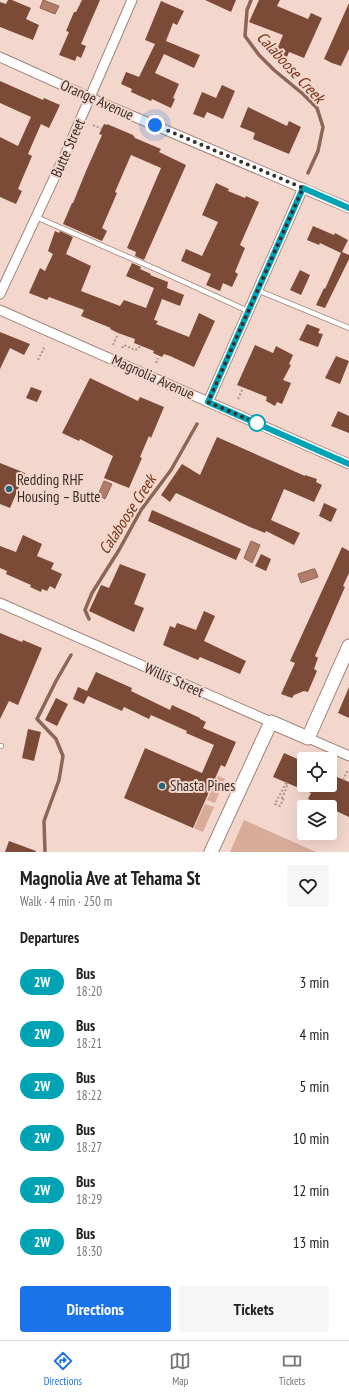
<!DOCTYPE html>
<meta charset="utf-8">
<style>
:root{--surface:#fff;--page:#f6f6f6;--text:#222;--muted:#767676;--line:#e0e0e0;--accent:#1a73e8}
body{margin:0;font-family:"PT Sans Narrow",sans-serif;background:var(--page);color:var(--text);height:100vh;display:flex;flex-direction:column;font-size:15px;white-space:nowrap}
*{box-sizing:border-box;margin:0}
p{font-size:13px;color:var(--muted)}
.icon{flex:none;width:22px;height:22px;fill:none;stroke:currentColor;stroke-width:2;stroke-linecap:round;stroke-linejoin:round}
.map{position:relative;height:852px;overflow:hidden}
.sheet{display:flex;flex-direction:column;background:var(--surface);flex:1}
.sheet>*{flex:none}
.badge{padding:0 8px;border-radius:13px;font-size:14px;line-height:26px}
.buttons{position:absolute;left:297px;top:752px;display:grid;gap:8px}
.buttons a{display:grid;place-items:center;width:40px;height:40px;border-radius:4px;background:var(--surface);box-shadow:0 4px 16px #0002;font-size:20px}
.you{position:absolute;width:20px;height:20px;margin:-10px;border:3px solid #fff;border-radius:50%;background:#1a73e8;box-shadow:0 0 0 6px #1a73e833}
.map>.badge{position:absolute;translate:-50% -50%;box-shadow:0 0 0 2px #fff}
h2{padding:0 20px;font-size:15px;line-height:36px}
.round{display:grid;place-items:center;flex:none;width:42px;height:42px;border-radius:4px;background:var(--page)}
.headline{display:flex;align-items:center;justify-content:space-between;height:68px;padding:0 20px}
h1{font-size:19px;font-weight:700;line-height:30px}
.action{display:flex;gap:8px;margin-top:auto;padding:8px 20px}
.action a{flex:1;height:46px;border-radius:4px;background:var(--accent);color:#fff;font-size:16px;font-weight:700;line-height:46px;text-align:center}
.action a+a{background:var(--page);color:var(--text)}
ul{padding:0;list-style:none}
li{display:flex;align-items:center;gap:12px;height:52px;padding:0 20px}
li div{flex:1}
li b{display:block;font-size:15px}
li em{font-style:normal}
li .badge{min-width:44px;font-weight:700;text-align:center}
.dock{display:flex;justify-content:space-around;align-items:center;height:56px;border-top:1px solid var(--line);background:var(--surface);font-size:11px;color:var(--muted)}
.dock a{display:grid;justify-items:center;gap:2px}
.dock .on{color:var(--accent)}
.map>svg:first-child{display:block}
.green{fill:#d9ab99}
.water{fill:#b17d69;stroke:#8d6556}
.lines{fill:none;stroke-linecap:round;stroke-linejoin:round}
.stream{stroke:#8d6556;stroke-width:3.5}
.building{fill:#7b4b38}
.lane-casing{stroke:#9f857b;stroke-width:6}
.street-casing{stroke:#9f857b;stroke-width:11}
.secondary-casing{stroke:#9f857b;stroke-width:15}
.path{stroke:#ac968d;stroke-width:2;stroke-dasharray:2 2;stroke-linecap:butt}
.lane{stroke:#fff;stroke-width:4.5}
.street{stroke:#fff;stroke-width:9}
.secondary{stroke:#fff;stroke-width:13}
.line-casing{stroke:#fff;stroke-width:9}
.line{stroke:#00a3b4;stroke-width:6}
.walk{stroke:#392e2a;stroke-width:4;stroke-dasharray:0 7.2}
.stop-dot{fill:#fff;stroke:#00a3b4;stroke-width:2}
.poi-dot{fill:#25657a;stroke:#f4d7cc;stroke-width:1.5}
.labels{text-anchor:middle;stroke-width:4;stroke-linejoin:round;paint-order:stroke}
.street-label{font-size:15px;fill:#392e2a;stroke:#f4d7cc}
.poi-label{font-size:15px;fill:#392e2a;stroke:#f4d7cc;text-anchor:start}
.water-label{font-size:16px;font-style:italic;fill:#733114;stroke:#f4d7cc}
</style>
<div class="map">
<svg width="349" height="852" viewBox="0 0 349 852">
<rect width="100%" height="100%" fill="#f4d7cc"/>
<path class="green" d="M218,776L225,779L215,803L207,800Z
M205,804L214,807L203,832L194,828Z
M244,820L316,852H230Z"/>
<path class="water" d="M43,0L59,6L55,14L40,8Z
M104,481L112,484L105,499L98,495Z
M251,541L260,545L252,563L244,558Z
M313,569H315L318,577L301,583L298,574Z"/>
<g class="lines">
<path class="stream" d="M251,0L247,10L245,36L259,55L274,70L303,94L317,108L323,127L318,151L308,173
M89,619L85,610L92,593L119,550L141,510L171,470L197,424
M45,852L44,821L59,780L63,756L56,739L37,719L56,681L71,655"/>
</g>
<path class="building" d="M8,0H12L31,8L26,19L39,25L33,40L0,27V2L6,4Z
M82,0H100L81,44L86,46L81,58L77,56L75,61L59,55L69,32L66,31L74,12H76Z
M205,0H236L231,12Z
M259,0H280L277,6L308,19L311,13L322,18L304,58L289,52L287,57L276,52L283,35L249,22Z
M161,1L184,11L177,25L173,23L166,41L200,55L194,68L164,54L155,73L179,84L173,98L175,99L171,108L152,99L151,101L131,92L132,89L121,84L126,72L139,77L155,44L145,40Z
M349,3V49L341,66L332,63L324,59Z
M0,81L43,100L44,98L60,105L49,128L41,124L28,154L32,156L18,189L22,191L16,204L0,197V137L18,146L31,117L0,103Z
M222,85L235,91L223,119L207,112L204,118L193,114L202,92L216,98Z
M248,107L287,126L289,121L301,127L289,154L253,139L255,133L240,127Z
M104,124L107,125V124L133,135L135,138L161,149L159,152L186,165L144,260L135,256L136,252L127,248L161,168L131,155L115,192L117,193L102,228L107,231L102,241L63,224L72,203H73L86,171L102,135L99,134Z
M216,183L229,189L228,191L245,198L246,196L259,202L240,245L245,248L235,272L238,274L232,287L223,283L220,291L206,285L211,274L181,261L186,249L202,256L218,222L202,215Z
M313,226L334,235L335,233L348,240L342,252L349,255V259L325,308L316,305L324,288L325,289L341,253L320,243L319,245L307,240Z
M55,231L59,233L60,231L73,237L66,254L91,266L81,291L120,306L124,300L146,308L154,288L126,276L132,263L141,267L140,269L151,274L150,275L168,282L167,288L184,295L180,306L162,299L154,320L158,321L156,324L189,337L199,313L215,321L194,367L170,356L164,354L162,357L153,353L154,351L134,343L135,339L118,333L110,329L111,328L81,316L84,310L49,297L47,300L29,293L40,268L45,271L53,254L48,251Z
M300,270L310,275L301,295L290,290Z
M307,324L320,329L318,333L323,334L318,347L299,340Z
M0,332L30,344L24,355L10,348L0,369Z
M255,345L273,353L276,346L293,355L289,364L291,365L283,380L291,383L282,404L277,402L275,406L266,401L267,397L237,385Z
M336,356L349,361L340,384L325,378Z
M90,378L138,401L140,397L164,407L151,438L149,436L140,457L142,458L129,488L104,478L113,456L80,439L79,441L62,433Z
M31,387L42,391L37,402L26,398Z
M338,411L349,416V433L331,426Z
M217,437L305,476V475L317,479L316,482L322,485L314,502L284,489L271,520L300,533L294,545L266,531L265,533L250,527L176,493L170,502L161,495L182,464L200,475Z
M0,463L25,473L10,508L0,504Z
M324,503L337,509L331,522L319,516Z
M152,510L241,549L236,560L148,521Z
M23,535L42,544L37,556L54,563L51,569L62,574L55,589L50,586L47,591L42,589L41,592L30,587L31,585L6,574L7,571L0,568V546L16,552Z
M342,547L349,551V573L343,586L345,587L315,656L318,658L314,669L317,671L308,692L304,691L294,695L292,698L281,694L295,663L290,661Z
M261,554L271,559L266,571L255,566Z
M120,564L146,574L134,604L144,608L134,632L89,611L101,585L109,588Z
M204,611L215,616L204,641L246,661L240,674L200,657L198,660L163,645L170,626L175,628L177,623L196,630Z
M0,633L22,642L23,640L42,648L18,705L9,701L0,719Z
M96,672L132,688L131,691L170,710L172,705L200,718V719L206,722L203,728L236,742L225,767L221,765L193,828L124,798L145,748L202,773L214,745L186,733L187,731L151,715L149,719L124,707L122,711L88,696L84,704L73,699L78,687L87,691Z
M349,687V718L338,713Z
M56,698L68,704L57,726L45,720Z
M28,729L41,732L34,761L22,758Z
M284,753L304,762V785H330V774L349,782V817L330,808V807H327L308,799L311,793L273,777Z
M9,841L36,851V852H5Z"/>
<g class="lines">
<defs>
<path id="lane" d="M36,217L158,270L248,311
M257,290L349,328
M0,746H1"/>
<path id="street" d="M0,57L102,103L349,208
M0,294L65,155L132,0
M0,310L349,464
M208,402L303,188
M0,603L271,722
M308,738L349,756"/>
<path id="secondary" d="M211,852L271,722L308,738L349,646"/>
</defs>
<use href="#lane" class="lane-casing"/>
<use href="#street" class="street-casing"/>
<use href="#secondary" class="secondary-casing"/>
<path class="path" d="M93,125L102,129
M113,345L118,334
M122,348L124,345L135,350L138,349L140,346
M38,360L45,346
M156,363L158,358
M238,399L243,388
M343,780L348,770
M286,783L288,784L282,798H284L280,806L275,804Z"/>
<use href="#lane" class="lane"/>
<use href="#street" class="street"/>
<use href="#secondary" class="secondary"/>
</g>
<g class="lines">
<defs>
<path id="line" d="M349,208L303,188L208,402L349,464"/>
</defs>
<use href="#line" class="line-casing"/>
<use href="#line" class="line"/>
<path class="walk" d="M155,125L303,188L208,402L259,424L257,423"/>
</g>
<circle class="stop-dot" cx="257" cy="423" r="8"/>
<g class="poi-dot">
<circle cx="9" cy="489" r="4"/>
<circle cx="162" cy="786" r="4"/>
</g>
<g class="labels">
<g class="street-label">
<text transform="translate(97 100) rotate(24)" y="5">Orange Avenue</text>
<text transform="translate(68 148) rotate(-66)" y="5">Butte Street</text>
<text transform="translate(153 377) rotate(24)" y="5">Magnolia Avenue</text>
<text transform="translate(174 680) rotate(24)" y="5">Willis Street</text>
</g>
<g class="poi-label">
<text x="17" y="485">Redding RHF<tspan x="17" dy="17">Housing – Butte</tspan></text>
<text x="170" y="791">Shasta Pines</text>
</g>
<g class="water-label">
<text transform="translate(291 67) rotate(47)" y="6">Calaboose Creek</text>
<text transform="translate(127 514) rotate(-57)" y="6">Calaboose Creek</text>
</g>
</g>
</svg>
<div class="buttons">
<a><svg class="icon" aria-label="locate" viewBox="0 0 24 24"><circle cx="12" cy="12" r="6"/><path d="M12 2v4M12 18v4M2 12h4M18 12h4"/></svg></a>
<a><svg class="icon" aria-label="layers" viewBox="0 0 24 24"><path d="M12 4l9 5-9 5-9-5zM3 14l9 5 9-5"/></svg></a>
</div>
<div class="you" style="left:155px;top:125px"></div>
</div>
<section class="sheet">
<div class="headline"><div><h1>Magnolia Ave at Tehama St</h1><p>Walk · 4 min · 250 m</p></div><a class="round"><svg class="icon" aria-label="heart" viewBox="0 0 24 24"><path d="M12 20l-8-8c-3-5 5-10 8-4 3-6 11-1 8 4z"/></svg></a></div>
<h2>Departures</h2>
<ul>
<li><span class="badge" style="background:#00a3b4;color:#fff">2W</span><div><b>Bus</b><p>18:20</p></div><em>3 min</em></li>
<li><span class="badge" style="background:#00a3b4;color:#fff">2W</span><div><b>Bus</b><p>18:21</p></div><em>4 min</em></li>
<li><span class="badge" style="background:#00a3b4;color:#fff">2W</span><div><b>Bus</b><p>18:22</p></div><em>5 min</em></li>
<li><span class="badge" style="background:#00a3b4;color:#fff">2W</span><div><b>Bus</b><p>18:27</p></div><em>10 min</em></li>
<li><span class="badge" style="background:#00a3b4;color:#fff">2W</span><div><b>Bus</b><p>18:29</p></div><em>12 min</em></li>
<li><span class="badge" style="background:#00a3b4;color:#fff">2W</span><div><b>Bus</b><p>18:30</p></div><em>13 min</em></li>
</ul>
<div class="action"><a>Directions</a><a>Tickets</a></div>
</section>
<nav class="dock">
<a class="on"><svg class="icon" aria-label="directions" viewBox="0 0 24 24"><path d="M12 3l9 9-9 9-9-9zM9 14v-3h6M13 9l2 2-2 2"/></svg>Directions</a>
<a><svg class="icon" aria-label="map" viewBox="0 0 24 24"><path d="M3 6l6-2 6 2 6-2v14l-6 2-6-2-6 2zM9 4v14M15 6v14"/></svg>Map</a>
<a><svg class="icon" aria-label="tickets" viewBox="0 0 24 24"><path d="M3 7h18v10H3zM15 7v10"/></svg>Tickets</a>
</nav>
